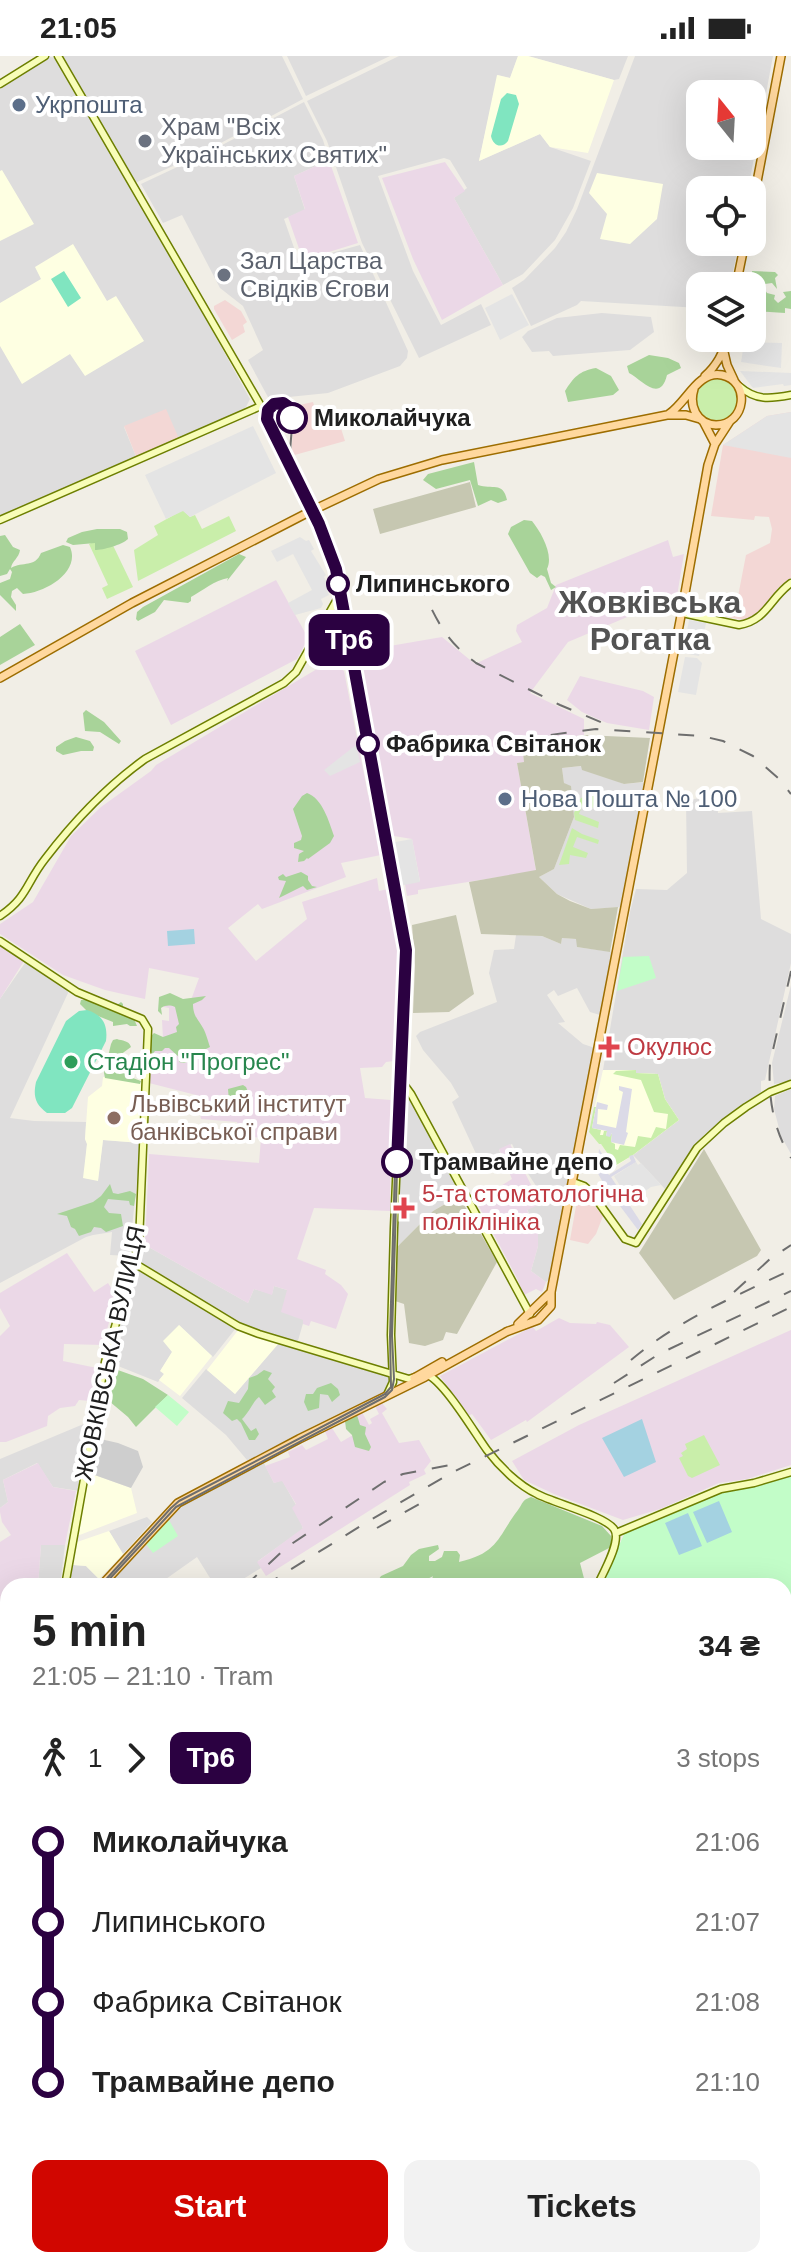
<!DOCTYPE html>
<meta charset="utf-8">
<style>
:root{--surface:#fff;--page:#f2f2f2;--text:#222;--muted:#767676;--accent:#d10600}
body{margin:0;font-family:Helvetica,sans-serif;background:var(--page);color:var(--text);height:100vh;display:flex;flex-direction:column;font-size:30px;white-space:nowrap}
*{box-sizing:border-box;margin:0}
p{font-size:26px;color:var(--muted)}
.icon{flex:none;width:44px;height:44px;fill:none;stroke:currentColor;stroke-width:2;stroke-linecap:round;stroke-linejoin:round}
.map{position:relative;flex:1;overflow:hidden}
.details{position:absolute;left:0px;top:1522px;width:792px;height:690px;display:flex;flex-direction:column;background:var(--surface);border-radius:24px 24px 0 0;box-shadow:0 8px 32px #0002}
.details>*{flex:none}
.badge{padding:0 16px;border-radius:12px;font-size:28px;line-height:52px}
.needle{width:52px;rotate:342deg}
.tools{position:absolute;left:686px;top:24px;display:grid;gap:16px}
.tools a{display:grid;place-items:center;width:80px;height:80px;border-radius:16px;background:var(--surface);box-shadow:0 8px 32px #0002;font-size:40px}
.map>.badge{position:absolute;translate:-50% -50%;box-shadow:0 0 0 4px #fff}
.legs{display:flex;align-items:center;gap:12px;height:88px;padding:0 32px;font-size:26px}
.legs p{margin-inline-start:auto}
.headline{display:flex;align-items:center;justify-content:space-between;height:136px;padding:0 32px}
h1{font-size:44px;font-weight:700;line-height:60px}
.cta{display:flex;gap:16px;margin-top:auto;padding:16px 32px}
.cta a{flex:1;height:92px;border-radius:16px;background:var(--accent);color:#fff;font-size:32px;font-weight:700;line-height:92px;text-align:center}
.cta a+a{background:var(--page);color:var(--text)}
ul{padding:0 32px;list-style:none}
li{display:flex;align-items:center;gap:28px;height:80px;font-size:30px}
li i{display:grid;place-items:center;width:12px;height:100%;margin:0 10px;background:currentColor}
li i::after{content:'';width:20px;height:20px;margin:-10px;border:6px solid;border-radius:50%;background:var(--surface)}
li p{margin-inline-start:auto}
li:first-child i{background:linear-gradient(#0000 50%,currentColor 0)}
li:last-child i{background:linear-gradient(currentColor 50%,#0000 0)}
.status{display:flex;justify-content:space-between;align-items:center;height:56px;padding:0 40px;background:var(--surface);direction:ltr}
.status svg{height:22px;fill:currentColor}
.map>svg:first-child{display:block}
.residential{fill:#dedddd;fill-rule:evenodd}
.commercial{fill:#f3d7d5}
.industrial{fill:#ebd8e7}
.education{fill:#feffe2}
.religious{fill:#cecece}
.construction{fill:#c6c7b1}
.grass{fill:#c9eeaa}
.forest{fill:#a8d399}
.park{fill:#c2fdc8}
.pitch{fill:#80e5c0}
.parking{fill:#e4e4e4}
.plaza{fill:#dbdae7}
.water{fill:#a4d2e1}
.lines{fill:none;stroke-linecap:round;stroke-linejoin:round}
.secondary-casing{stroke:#6d7f00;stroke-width:9}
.primary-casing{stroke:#9d6d00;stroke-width:10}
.secondary{stroke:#f8fdb8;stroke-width:6}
.primary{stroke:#ffd89e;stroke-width:7}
.tram{stroke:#6e6e6e;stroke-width:2}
.rail{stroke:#6e6e6e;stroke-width:2;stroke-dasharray:16 16;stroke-linecap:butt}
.line-1-casing{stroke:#fff;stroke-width:18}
.line-1{stroke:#2b0141;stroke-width:12}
.service-dot{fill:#5c6f8a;stroke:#fff;stroke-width:3}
.worship-dot{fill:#6b7280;stroke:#fff;stroke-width:3}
.stop-1-dot{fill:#fff;stroke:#2b0141;stroke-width:4}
.health-dot{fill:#e0444e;stroke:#fff;stroke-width:3}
.leisure-dot{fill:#2e9e5b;stroke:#fff;stroke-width:3}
.education-dot{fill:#8d6e63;stroke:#fff;stroke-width:3}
.labels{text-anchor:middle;stroke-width:8;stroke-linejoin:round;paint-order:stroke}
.service-label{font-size:24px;fill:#4e5e75;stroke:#fff;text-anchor:start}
.worship-label{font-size:24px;fill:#5b616d;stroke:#fff;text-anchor:start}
.stop-label{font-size:24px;font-weight:bold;fill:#202020;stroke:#fff;text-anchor:start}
.health-label{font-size:24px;fill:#be3a42;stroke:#fff;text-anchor:start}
.leisure-label{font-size:24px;fill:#27864d;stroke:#fff;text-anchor:start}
.education-label{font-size:24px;fill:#785e54;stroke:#fff;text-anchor:start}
.street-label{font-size:24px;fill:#202020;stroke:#fff}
.district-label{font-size:32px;font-weight:bold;fill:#535353;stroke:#fff}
</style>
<div class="status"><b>21:05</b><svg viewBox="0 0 49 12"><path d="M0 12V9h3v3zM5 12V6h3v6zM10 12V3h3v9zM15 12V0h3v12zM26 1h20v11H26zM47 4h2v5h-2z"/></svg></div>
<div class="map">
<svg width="791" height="2211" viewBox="0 0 791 2211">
<rect width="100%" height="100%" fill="#f1eee6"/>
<path class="residential" d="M61,0H282L303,43L202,97L135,127Z
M287,0H390L306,40Z
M399,0H518L510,22L498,19L479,105L540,78L550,91L591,105L573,152L555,184L523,218L503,229L454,142L467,132L450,104L444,102L378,120L413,215L441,269L481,248L491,269L419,302L362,187L327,85L307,45Z
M528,0H628L619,23L614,24Z
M635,0H773L748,134H700V186H739L730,230H700V252L581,245L577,249L531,270L512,232L524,224L555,192L566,176L577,153ZM700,38H752V90H700Z
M50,1L56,2L132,129L250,343L246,351L207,373L180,385L124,371L137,403L0,462V33Z
M304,46L323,84L329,104L294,120L305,154L284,163L299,206L360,189L408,295L407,302L400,310L328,337L269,343L248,304L263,294L243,250L220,232L182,159L163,167L141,128L205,98Z
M602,257L651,261L654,276L630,294L553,300L549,295L532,296L522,281L528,275L557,262Z
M582,710L624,728L646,726L622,851L591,853L557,838L539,821L554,813L574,761L570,743L572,737L564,727L562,712Z
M717,740L718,757L752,755L761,863L791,878V907L765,1024L761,1025V1036L705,1078L689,1097L665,1133L633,1099L679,1064L665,1043L658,1018L636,1017L635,1014H603L630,856L636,833L667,834L687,817L686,744Z
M516,879L542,880L561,888L562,882L577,883V891L613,896L600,959L590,956L577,932L558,940L554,934L547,939L565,966L558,967L583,988L595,992L550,1223L546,1226L531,1215L538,1190V1177L527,1153L541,1148L544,1142L523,1110L512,1088L499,1094L504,1106L485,1117L452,1046L459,1041L451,1027L423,994L416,980L420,976L497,946L489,917L494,894L514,893Z
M27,904L67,930L68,937L10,1062L34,1065L86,1066L85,1083L87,1088L84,1122L98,1124L103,1084L141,1087L129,1200L110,1199L112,1176L93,1179L86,1181L0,1227V943Z
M791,929V1025L774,1028L772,1007Z
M791,1033V1098L781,1080L774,1053L775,1040Z
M406,1039L409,1040L462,1138L433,1155L396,1192L399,1049L402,1041Z
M140,1189H145L248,1247L254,1233L272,1238L274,1230L287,1234L304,1264L297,1288L240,1268L137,1206Z
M138,1211L236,1272L213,1301L179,1269L172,1296L161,1314L164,1318L158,1326L108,1306L135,1212Z
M280,1286L387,1318L390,1324V1331L386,1336L254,1403L247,1404L226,1379L182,1342L206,1313L235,1338Z
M86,1367L91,1369L79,1435L53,1431L37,1407L3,1424L8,1446L0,1452V1403Z
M263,1405L274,1427L282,1424L296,1449L303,1473L258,1505L261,1512L232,1530H215L197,1501L156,1530H104L178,1451Z
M147,1461L152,1466L123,1498L109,1475Z
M41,1488L65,1489L60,1530H38Z
M73,1509L86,1510L99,1523L92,1530H69Z"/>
<path class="commercial" d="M225,244L241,255L247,266L243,269L245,276L232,284L214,253V250Z
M313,346L320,368L338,363L345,385L291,400L295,350Z
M166,353L180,385L137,403L124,370Z
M791,356V522L778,532L761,556L753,561L744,564L723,560L725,554L735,556L746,499L770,487L772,473L769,461L755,460L754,464L711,460L723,389L767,360Z
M584,1137L603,1160L596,1178L588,1188L570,1184L578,1139Z"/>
<path class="industrial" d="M329,104L358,187L303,204L288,161L305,153L294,120Z
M445,106L465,135L454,142L503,229L442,264L413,203L382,122Z
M668,484L673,501L684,498L677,540L568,586L530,637L584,663V679L522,688L524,706L517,707L536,815L418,834V838L407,840L405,828L420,825L412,783L388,779L355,596L442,581L475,608L522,586L516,575L517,569L547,552L556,529Z
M276,524L308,582L297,603L171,669L135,595Z
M334,608L344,615L368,739H372L373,742L381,799L341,807L346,821L262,853L258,848L228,872L256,905L307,863L302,846L377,822L379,835L388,833L400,893L394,1005L386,1006L382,1011L360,1012L365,1042L391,1044L390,1155L314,1152L297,1203L326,1214L325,1218L341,1229L348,1238L336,1273L311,1265L309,1270L303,1268V1264L281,1256L287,1234L274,1230L272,1239L254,1233L248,1247L145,1189L149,1098L259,1107L261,1082L240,1079L237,1066L201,1063L196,1039L149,1027L153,983H163L162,964L169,965V952L164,951V941L191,944L199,922L149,912L145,943L105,934L63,919L0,878V868L33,846L71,780L101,751L151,715L156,709L322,610Z
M580,620L643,635L654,641L649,674L607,667L582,656L567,644Z
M0,888L24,905L0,943Z
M510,1088L541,1148L527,1154L538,1177V1190L531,1215L546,1226L542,1236L536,1233L524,1239L517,1222L476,1145L512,1123L499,1093Z
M67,1197L94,1236L108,1227L116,1240L103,1289L64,1288L63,1305L97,1312L93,1343L90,1345L79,1344L75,1350L60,1352L48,1360L47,1370L6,1386H0V1280L10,1270L0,1252V1237Z
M559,1262L570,1267L596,1268L597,1266L610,1269L629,1291L527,1366L526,1364L491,1384L472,1358L468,1360L440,1320L528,1273L533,1271L536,1275Z
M791,1274V1409L747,1423L719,1427L660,1453L623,1464L554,1438L524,1424L512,1405L579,1369Z
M382,1347L387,1353L382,1357L399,1387L419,1384L431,1405L424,1414L426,1418L409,1426L410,1429L266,1520L257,1506L303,1472L292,1452L296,1448L282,1425L274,1427L265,1410L290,1401L288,1396L302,1389L306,1394L328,1383L325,1375L332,1372L341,1386L353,1379L345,1365L362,1356L369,1369L372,1367L370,1363L379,1358L375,1350Z
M38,1407L53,1431L76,1435L65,1489H41L38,1530H8V1584L0,1576V1486L11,1479L2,1466L0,1456V1452L8,1446L3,1424Z"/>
<path class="education" d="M518,0H528L614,24L588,97L550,91L540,78L479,105L497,19L510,22Z
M2,114L34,168L0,185V115Z
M597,117L663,128L657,163L630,188L600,183L607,158L589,137Z
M73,188L107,245L116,240L144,285L85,320L70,298L22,328L0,290V247L41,223L35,211Z
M603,1014H636V1017L658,1018L665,1043L679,1064L633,1099L613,1112L607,1103L610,1101L601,1088H599L589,1076Z
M103,1021L143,1024L141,1087L103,1084L98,1125L83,1122L87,1088L85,1083L88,1041L102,1030Z
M179,1269L212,1300L180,1340L159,1324L164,1318L160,1315L172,1296L163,1285Z
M239,1273L278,1288L235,1338L207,1314Z
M89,1417L131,1432L137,1457L77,1480Z
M109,1475L123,1498L99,1523L86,1510L73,1509L77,1486Z"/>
<path class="religious" d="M96,1382L118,1387L138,1395L143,1411L131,1432L89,1417L94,1395H96Z"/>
<path class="construction" d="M470,426L476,451L380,478L373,453Z
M584,679L650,682L643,726L624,728L582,714L581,710L562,712L564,727L571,730L574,761L554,813L539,821L557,838L570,845L591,853L618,851L610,896L577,891L576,883L562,882L561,888L542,880L481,878L469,826L536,814L517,707L524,706L522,688Z
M456,859L474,938L449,956L413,957L415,909L412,869Z
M704,1093L761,1194L757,1200L674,1244L639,1197Z
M459,1140L497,1206L457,1278L446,1276L443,1284L425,1290L409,1287L404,1248L395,1245L396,1192L433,1155Z"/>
<path class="grass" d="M695 344a22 22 0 1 1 44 0a22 22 0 1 1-44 0Z
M183,454L190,461L195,459L202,473L229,460L236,475L138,525L134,494L158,479L154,470Z
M108,479L133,531L107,543L102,532L108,529L89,488Z
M595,737L605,740L604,750L594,747L593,752L583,748L579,758L599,766L598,772L575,764L574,757L581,742Z
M572,772L582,778L599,784L598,788L577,781L573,791L588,797L586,802L570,799L569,808L559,809Z
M636,1014V1017L658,1018L665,1043L679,1064L633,1099L613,1111L607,1103L610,1101L601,1088H599L589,1076L594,1051H596L592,1072L601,1074L600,1079H603L604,1075H607L606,1080L612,1078L611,1086L615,1088V1093L618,1094L620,1089L635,1091L638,1080L651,1082L656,1071L666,1073L668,1058L654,1056L641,1024L613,1018L616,1015Z
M704,1379L720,1409L692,1422L688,1420L679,1402L683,1400L681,1397L687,1393L685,1388Z"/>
<path class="forest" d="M752,215L775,216L778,219L775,222L777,233L772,227L765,228L764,232L767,237L775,239L774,243L778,247L786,241L783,236L791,235V253L785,252V257L754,255L752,251L753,231L750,228L751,225H757L753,223Z
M649,299L668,302L679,307L681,312L667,319C660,348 641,323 629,317L627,310Z
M596,312L611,320L619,334L613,339L568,346L565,335C574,321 579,315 596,312Z
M474,406L478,429C492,434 503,425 507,444L498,447L491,444L478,450L470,424L436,433L423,424L428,418Z
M524,464L532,465C541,476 554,499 547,513L551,527L556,531L551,534L545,521L541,519L537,522L530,517L508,478L511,471Z
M97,473H120L127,476L128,483C122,489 103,494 95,494V487L73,489L66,486L68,482L82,476Z
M5,479L13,491L20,494C19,502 12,505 11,512C23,505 35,512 41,497L63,489L70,491C81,516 45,537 23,538L17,532L12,535L11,541L16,549V555L0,539V527L10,523L12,516L10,513L7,518L0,520V480Z
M239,498L246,501L227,525L228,522C215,524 202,535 191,541V545L188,547L164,544L155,556L138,565L136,563L137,556L143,551Z
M20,568L35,589L0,609V581Z
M86,654L104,666L121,685L119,688L100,676L85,675L83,657Z
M76,681L90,685L94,691L93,695H81L63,699L56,695V691L65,685Z
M307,737C322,742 329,765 334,780L330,787L308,803L307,802L304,805L298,806L299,798L304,795L294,792V787L301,784L302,780L293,753L302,740Z
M301,816L308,820V824L312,830L317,831L307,834L303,830L279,842L286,825L279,824L278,821L283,818L286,821Z
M170,937L183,943L206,940L202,944L193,948C193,960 198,963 203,972C206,977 208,985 210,991L200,996L198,1002L184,1007L179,1006L180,1002L169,992H165L162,995H155L149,1002C147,995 148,982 154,977L163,981L177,976L176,971L179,968L175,951C170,949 166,949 161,952L162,959L158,955L159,941Z
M81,944H88L116,950L121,946L123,948V956L134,963L137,970H130L127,968L113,970V966L88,956L80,948Z
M117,983C122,985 129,984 131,991L120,999L129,1007L130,1021L141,1025L140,1028L105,1022L104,1017L111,988L113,984Z
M243,1029L246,1031L252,1046L245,1054L235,1053L229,1045L228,1033Z
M110,1128L113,1137L118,1138L130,1135L136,1138L134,1150L130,1149L129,1145L108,1143L104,1151L109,1157L121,1158L123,1170L106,1176L101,1172L94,1171L91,1176L79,1180L75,1173L71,1171L67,1160L57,1158L93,1146L101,1140Z
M115,1313L143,1323L168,1339L136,1371L128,1361L103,1340L106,1316Z
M264,1314L272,1317L268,1323L275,1331L272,1335L276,1341L265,1349L259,1341C254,1344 249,1357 242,1363L251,1375L256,1372L259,1378L255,1384H249L241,1367L237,1363L232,1365L223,1357L228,1345L239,1347L248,1333L249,1322L257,1319Z
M331,1327L338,1333L340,1339L332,1346L328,1339L320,1338L319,1352L308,1355L304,1346L306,1338H313L317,1332Z
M353,1359H357L360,1369L366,1371L365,1378L371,1391L369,1395L355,1391L352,1379L346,1373L345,1365Z
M531,1441L602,1470L611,1480V1491L580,1507L586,1530H430L433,1520L456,1507C444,1514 430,1523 417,1527L416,1530H374L381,1520L403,1510L411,1499L419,1493L438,1489L439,1493L429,1500V1505H435L442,1501L444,1495H457L460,1499L459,1506C499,1497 498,1480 518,1454C523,1447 522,1444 531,1441Z"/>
<path class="park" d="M649,900L656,922L617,935L623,901Z
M168,1339L189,1356L177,1370L155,1351Z
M791,1412V2073L784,2072V1530H601L625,1476L678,1452Z
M169,1464L178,1480L153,1497L146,1488Z
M784,2080L791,2081V2096H784L787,2118L791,2122V2165L784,2166Z"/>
<path class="pitch" d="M507,37L516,39L519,48L508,85C502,93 493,90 491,80L501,43Z
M64,215L81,242L68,251L51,223Z
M87,954C103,959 108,969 106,985L72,1052L65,1057H47C35,1048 33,1040 36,1026L66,965L79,955Z"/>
<path class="parking" d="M512,238L529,269L500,284L485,252Z
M747,286L782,287L781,312L741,306L744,288Z
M740,315L791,317V329L784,330L783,328L753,332Z
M791,356V402L723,389L767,360Z
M253,370L276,417L190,461L183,455L166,463L145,419Z
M300,481L306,485L309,484L314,493L311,495L326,519L324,521L330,532L327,534L329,539L321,543L323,548L321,552L295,559L288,547L312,534L293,498L277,506L271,495Z
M689,564L706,567L699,600L683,597Z
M685,601L697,602L702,607L696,639L678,636Z
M356,689L360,706L330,720L324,714Z
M412,783L420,826L399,830L390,787Z
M636,1106L638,1109L641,1107L661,1129L651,1131L630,1146L614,1120Z"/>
<path class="plaza" d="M619,1030L632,1033L626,1076L628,1077L624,1089L611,1086L612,1077L610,1081L606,1080L607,1075L592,1072L597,1046L608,1049L607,1054L598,1053L597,1068L616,1072L623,1036L619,1034Z
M599,1093L604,1101L600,1106L609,1119L631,1105L629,1100L633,1099L636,1106L611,1121L642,1168L638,1174L605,1130L592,1107L589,1106L588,1103H598Z"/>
<path class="water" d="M194,873L195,888L168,890L167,875Z
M642,1363L656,1406L624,1421L602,1382Z
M719,1445L732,1476L707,1487L693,1456Z
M688,1457L702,1490L679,1499L665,1467Z"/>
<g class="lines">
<defs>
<path id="secondary" d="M58,0L261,350L319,468L336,513L406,894L394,1172L391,1279L393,1326L387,1339
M0,28L45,0
M739,330C756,345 770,343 791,339
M0,464L261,350
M682,557L739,569C766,565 770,542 791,527
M0,860C28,841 26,827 45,803C74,765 106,731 145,703L284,627L296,616L340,538
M0,885L77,936L142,963L148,973L139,1186L105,1306L65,1530
M400,1023L411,1038L530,1258
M573,1126L584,1130L591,1136L625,1183L636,1187L697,1092L724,1067L746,1051L770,1036L791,1028
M134,1207L238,1270L259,1278L409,1323L415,1321
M426,1318C444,1325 474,1376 487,1394C499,1410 518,1429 537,1438C554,1447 605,1460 614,1473C622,1485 603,1517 597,1530
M616,1477L721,1433L754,1427L791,1416"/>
<path id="primary" d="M752,152L781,0
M736,230L745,186
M724,296L727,309L734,324
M705,320C717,309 723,298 727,282
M669,358C687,346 698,314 722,319C751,325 746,369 716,369C696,368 689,349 694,333
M703,365L715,388
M0,622L132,547L309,456L379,423L442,404L667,359H686L700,363
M518,1268L551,1236
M506,1276L538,1264L551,1250V1236L680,565L708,409L715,388L730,365
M414,1322L442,1306
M101,1530L178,1447L299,1383L425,1321L508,1275
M0,1625L8,1617
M0,1953L8,1961
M0,2146L8,2143
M0,2155L8,2152
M420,2204L425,2211
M476,2204L480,2211"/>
</defs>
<use href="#secondary" class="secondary-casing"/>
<use href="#primary" class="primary-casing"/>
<use href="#secondary" class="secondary"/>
<use href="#primary" class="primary"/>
<path class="tram" d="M100,1530L171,1452L179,1445L385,1338L391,1331L390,1280L397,1045L405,893L333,507L320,472L268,365L270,351L280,346L288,350C297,367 287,390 291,408L324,476L338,518L408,894L399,1050L392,1280L394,1323L392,1334L385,1341L176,1451L103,1530
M0,1623L8,1616
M0,1953L8,1962
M0,2148L8,2146
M424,2204L428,2211"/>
<path class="rail" d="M418,525C436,561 442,582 476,607L560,649L610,670
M519,683L596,673L702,680L723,685L753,700L778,722L791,738
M791,915L770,1007C768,1041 773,1073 791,1102
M734,1236L770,1203L791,1189
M631,1304C678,1264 736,1240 791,1214
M614,1327L659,1298L791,1235
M377,1472L428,1443
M245,1530L287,1491L384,1426L403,1418L456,1408
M264,1530L367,1466L451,1417L791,1251
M0,1692L8,1689"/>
</g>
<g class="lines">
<defs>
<path id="line-1" d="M292,362L290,352L283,347L274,348L268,354L267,363L319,468L336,513L406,894L397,1106"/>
</defs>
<use href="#line-1" class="line-1-casing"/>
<use href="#line-1" class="line-1"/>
</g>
<g class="service-dot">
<circle cx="19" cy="49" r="8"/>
<circle cx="505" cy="743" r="8"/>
</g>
<g class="worship-dot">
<circle cx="145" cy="85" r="8"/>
<circle cx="224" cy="219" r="8"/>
</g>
<g class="stop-1-dot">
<circle cx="292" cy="362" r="14"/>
<circle cx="338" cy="528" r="10"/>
<circle cx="368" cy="688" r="10"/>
<circle cx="397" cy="1106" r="14"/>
</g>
<g class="health-dot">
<path d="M605 979h8v8h8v8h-8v8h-8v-8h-8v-8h8z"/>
<path d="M400 1140h8v8h8v8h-8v8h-8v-8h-8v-8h8z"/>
</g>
<circle class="leisure-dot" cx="71" cy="1006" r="8"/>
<circle class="education-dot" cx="114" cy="1062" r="8"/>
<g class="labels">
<g class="service-label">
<text x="35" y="57">Укрпошта</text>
<text x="521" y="751">Нова Пошта № 100</text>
</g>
<g class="worship-label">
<text x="161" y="79">Храм "Всіх<tspan x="161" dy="28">Українських Святих"</tspan></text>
<text x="240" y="213">Зал Царства<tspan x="240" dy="28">Свідків Єгови</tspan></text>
</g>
<g class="stop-label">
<text x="314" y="370">Миколайчука</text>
<text x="356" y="536">Липинського</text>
<text x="386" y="696">Фабрика Світанок</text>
<text x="419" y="1114">Трамвайне депо</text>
</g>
<g class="health-label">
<text x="627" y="999">Окулюс</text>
<text x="422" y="1146">5-та стоматологічна<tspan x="422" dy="28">поліклініка</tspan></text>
</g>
<g class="leisure-label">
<text x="87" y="1014">Стадіон "Прогрес"</text>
</g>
<g class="education-label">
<text x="130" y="1056">Львівський інститут<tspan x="130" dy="28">банківської справи</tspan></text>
</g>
<g class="street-label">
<text transform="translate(110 1297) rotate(-78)" y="8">ЖОВКІВСЬКА ВУЛИЦЯ</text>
</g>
<g class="district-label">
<text x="650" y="557">Жовківська<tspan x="650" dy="37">Рогатка</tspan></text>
</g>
</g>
</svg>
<div class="tools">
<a><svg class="needle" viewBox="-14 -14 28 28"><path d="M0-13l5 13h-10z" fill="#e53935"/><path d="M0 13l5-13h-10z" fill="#767676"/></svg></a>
<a><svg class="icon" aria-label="locate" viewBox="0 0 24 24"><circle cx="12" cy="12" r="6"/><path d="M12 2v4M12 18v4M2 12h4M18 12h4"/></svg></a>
<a><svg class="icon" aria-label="layers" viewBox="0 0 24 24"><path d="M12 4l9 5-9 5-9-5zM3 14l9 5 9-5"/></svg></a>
</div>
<b class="badge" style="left:349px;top:584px;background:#2b0141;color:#fff">Тр6</b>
<section class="details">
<div class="headline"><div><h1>5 min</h1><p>21:05 – 21:10 · Tram</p></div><b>34 ₴</b></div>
<div class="legs"><svg class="icon" aria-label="walk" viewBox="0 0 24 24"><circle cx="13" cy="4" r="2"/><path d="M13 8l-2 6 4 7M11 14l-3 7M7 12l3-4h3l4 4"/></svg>1<svg class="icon" aria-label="forward" viewBox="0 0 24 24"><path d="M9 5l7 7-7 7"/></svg><b class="badge" style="background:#2b0141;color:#fff">Тр6</b><p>3 stops</p></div>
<ul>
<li><i style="color:#2b0141"></i><b>Миколайчука</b><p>21:06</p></li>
<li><i style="color:#2b0141"></i><span>Липинського</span><p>21:07</p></li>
<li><i style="color:#2b0141"></i><span>Фабрика Світанок</span><p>21:08</p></li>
<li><i style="color:#2b0141"></i><b>Трамвайне депо</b><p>21:10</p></li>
</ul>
<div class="cta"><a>Start</a><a>Tickets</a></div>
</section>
</div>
